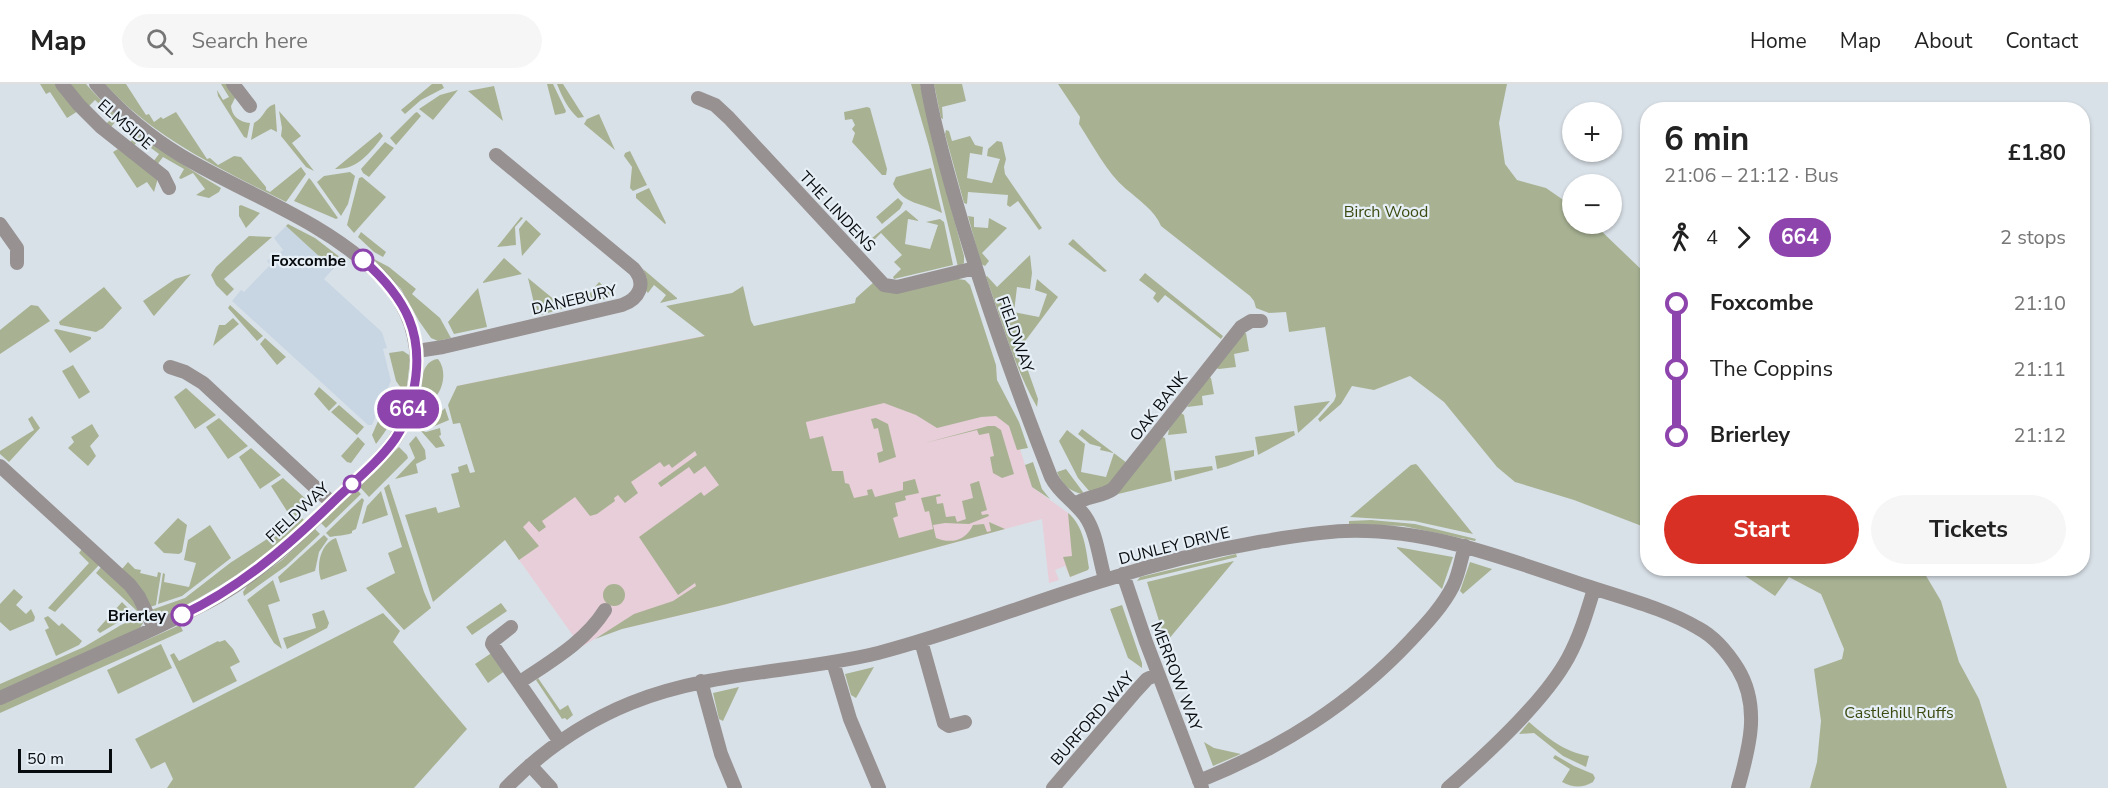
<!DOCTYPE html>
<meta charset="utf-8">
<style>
:root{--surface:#fff;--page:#f6f6f6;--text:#222;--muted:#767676;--line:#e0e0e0;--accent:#d93025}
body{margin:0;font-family:"Nunito Sans",sans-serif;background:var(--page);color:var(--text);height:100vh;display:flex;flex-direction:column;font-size:22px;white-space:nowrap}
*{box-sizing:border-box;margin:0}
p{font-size:20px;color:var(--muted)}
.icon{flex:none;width:33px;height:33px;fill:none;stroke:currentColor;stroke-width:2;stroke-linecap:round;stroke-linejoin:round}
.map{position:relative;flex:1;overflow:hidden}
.drawer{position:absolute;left:1640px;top:18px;width:450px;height:474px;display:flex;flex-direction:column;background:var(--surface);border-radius:24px;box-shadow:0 2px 4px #0004}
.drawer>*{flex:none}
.badge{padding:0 12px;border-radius:20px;font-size:21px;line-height:39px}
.controls{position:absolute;left:1562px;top:18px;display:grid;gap:12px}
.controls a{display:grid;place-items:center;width:60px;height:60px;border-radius:50%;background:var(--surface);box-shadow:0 2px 4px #0004;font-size:30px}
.scale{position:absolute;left:18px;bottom:15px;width:94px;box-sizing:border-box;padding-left:6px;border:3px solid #090c0e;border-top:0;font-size:16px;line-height:21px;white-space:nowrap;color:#090c0e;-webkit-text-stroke:4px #e6eef6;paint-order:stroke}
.map>.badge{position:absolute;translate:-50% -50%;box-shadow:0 0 0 3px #fff}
.legs{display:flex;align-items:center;gap:9px;height:66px;padding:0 24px;font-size:20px}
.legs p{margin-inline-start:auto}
.summary{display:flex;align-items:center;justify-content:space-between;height:102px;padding:0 24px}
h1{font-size:33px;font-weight:700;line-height:45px}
.cta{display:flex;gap:12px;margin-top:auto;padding:12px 24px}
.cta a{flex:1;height:69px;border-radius:36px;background:var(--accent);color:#fff;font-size:24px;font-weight:700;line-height:69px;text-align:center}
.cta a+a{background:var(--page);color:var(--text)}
ul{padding:0 24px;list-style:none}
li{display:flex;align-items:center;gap:21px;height:66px;font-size:22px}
li i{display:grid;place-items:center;width:9px;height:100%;margin:0 8px;background:currentColor}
li i::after{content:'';width:15px;height:15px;margin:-8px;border:4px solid;border-radius:50%;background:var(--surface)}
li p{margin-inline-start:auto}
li:first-child i{background:linear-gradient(#0000 50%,currentColor 0)}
li:last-child i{background:linear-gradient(currentColor 50%,#0000 0)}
header{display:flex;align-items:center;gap:36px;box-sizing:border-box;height:84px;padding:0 30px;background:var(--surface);border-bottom:2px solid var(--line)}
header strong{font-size:28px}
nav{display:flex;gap:33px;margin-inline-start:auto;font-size:21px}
.search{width:420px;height:54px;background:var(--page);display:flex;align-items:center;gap:15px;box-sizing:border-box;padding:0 21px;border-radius:33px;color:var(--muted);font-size:22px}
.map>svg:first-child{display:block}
.built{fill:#c8d6e3}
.education{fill:#e7ced8}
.green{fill:#a8b293}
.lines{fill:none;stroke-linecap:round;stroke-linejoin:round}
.minor{stroke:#979191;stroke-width:14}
.line-1-casing{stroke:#fff;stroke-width:14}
.line-1{stroke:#8e44ad;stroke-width:9}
.stop-1-dot{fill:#fff;stroke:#8e44ad;stroke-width:3}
.labels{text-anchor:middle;stroke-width:4.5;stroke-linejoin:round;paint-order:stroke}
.street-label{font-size:16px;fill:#090c0e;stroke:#e6eef6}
.park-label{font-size:16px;fill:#3c4a10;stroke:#e6eef6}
.stop-label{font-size:16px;font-weight:bold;fill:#090c0e;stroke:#e6eef6;text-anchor:end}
</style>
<header>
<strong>Map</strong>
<div class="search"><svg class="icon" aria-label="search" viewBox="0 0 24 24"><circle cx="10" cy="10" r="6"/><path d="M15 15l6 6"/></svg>Search here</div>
<nav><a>Home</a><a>Map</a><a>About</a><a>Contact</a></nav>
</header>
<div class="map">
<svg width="2108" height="704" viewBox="0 0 2108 704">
<rect width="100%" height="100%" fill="#d9e1e8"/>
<path class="built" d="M286,142L333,185L324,195L382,248L387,264L383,265L391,297L372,341H368L232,217L241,206L244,208L270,181L267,177L270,174L272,175L283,166L274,154Z"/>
<path class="education" d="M752,242L1009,330L1032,403L1071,431L1076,491L1070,493L1065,482L1055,486L1059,496L1049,499L1042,435L723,521L613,547L601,551L583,562L574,553L505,456L457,302Z"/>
<path class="green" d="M40,0H56L78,27L67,34L50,8L46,10Z
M69,0H86C124,44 171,74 221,104L219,108L209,114L196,111L205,105L193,89L181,95L179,94L184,85L163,73L157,81L153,78L159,70L139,55L133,63L129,60L135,52L117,36L110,44L106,40L113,33L95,16L88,23Z
M105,0H126L146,31L149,30L154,38L161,33L163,35L176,28L207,75L210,74L218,81L234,72L241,73L266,103V106L270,108L301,83L306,90L286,118C221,85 155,55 105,0Z
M221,0H226L236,12L231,22C232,33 240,38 250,39L247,54L244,53L218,12L217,6L223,16L229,13Z
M432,0H442L444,4L421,16L405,30L401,26Z
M547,0H553L566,27L565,29L555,31Z
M557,0H563L584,33L578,34C568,25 562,13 557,0Z
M911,0H920L934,61L964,172V179L958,183L929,62Z
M934,0H962L966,17L942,23L943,35L941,34Z
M1058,0H1507L1499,39L1505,80L1517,96L1546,104L1572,122V140H1594L1647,191V444L1574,416L1515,398L1497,383L1444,318L1410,292L1374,306L1352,302L1341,320L1320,338L1318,335L1334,317L1336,312L1325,243L1289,248L1286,228L1269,229L1256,224L1254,217L1250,212L1161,142C1155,127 1138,115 1126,105C1106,88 1093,61 1079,40L1080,33Z
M494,2L503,37L468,7Z
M458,6L433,36L419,25L440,11Z
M275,20L277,48L271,45L251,56L254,39C265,33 264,23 275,20Z
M867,23L870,24L887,85L886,91H882L852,58L855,49L852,45L855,41L852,35L845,36L844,28Z
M279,27L301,52L292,59L314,87L306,83L281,52L282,44Z
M417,28L421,32L396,61L390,54L415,29Z
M599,30L615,66L584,40L587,35Z
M946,46L949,47L952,57L970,52L975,61L983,63L982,71L970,69L967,94L992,99L1000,75L987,72L988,65L997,57L1002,58L1006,75L1004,83L1005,90L1042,144L1039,146L1018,117L1010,123L1007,121L1008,111L968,108L967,120L964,119L945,50Z
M380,48L383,52C370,69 357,86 335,85Z
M385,58L394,64L369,93L363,89L361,85Z
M118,65L158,94L154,108L147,98L137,104L113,68Z
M630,67L647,101L633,107L630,104L632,83L624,72L625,69Z
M931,84L942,129C924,119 903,121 893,100L896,93Z
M350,88L355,92L348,120L341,132L317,98L324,92Z
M362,93L386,113L354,149L347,141L359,94Z
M309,94L311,96L338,134L336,135L294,117Z
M649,104L666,139L665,140L636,114V110Z
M898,114L903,119L900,125L882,140L876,133Z
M241,121L260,129L246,144L239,132V122Z
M906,126L919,137L908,135L905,160L930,165L938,141L926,138L940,135L944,138L953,181L894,195L893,193L901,185L894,178L902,171L881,149L874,156L872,154Z
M968,132L974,133V143L988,144L989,134L1007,144L982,169L989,177L985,182L981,180Z
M521,133L523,134L515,143L516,161L497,163Z
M526,136L541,150L522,172L519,145Z
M288,140L315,154L341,174L333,185L286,142Z
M361,148L386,168L383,173L374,168L358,153Z
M249,152L272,153L224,195L234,205L227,212L216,201L211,191L216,183Z
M1073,155L1107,187L1104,188L1068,160Z
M1030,171L1032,189L1030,205L1017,203L1014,228L1039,233L1047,210L1035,206L1037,195L1058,213L1020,264L1038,315L1037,323C1014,283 1002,237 986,193L987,192L997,203Z
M372,174L389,183L416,205L412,210L440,234L451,254L438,257L431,254L419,237L401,205Z
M504,174L522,190L483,199V198Z
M643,185L677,214V215L660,219L666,211L654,201L648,209L646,207L647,195Z
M1145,189L1223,252L1221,255L1165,211L1158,219L1153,214L1156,209L1139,196Z
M191,190L154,232L153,231L143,217L175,195Z
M528,194L562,222V225L537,232Z
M958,195L965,196L970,201L996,281L997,296L1019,338L1028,364L1017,366L1009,342L996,332L981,333L937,344L916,331L884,319L806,338V339L810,355L823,352L832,387H843L845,399L849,400L854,414L868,411L867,406L872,405L875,413L903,406V398L915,395L919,409L905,412L906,416L895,419L898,432L893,434L899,454L933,445L929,427L925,428L921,414L940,410L941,412L936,413L937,420L943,419L946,433L955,432L957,438L966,435L962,417L973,414L970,400L979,397L987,426L981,428L982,431L988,430L989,432L969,440L945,439L933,441L936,454C951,460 966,457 973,441L984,440L987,448L991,447L989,438L1005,445L723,521L622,545L595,555L634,530L673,517L696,502L695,499L678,511L639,453L701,408L704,412L719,401L705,382L694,390L689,383L661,403L658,399L697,371L695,367L672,384L669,380L664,383L660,378L631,398L638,409L625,419L618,411L614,414L615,417L597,430L590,432L575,413L542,437L546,443L539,448L529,437L523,443L539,462L519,476L505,456L433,518L405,431L436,423L438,429L460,423L451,390L459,388L458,383L467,380L470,389L475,388L460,339L453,340L448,321L457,302L705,252L666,222L732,209L743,202L751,237L754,242L855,219L856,214L874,198Z
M599,198L615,213L581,220Z
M104,203L122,224L103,244L96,248L60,241L59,238L60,237Z
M478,204L487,243L454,250L448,238Z
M31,221L38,222L50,237L0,270V246Z
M230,221L263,252L257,257L228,224Z
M233,234L239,240L213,262L219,241H225Z
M56,245L91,253V255L70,269L54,246Z
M1246,249L1249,267L1234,270L1236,283L1219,285L1216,284L1243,250Z
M265,254L286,273L277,281L260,260Z
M403,267L409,271L410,276L406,311L396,297L389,269Z
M438,275C449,288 442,315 425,320L419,315C422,300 420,277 438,275Z
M73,281L90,308L79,315L62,287Z
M1209,293L1211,294L1214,310L1202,312L1203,321L1187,323Z
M319,303L337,319L329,327L314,310Z
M393,303L401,311C399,328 387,346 376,360L372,351Z
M186,304L216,331L195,345L174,313Z
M1330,317L1318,331L1298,349L1294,322Z
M339,321L364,343L357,351L331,328Z
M445,324L449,336L423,347L426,348L440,344L441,351L439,352L445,362L436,364L421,347Z
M1181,329L1184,331L1187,349L1168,351L1169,345Z
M32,332L40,344L9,378L0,370V367L34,346L28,335Z
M219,334L248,362L228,375L206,343Z
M876,334L888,340L896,373L879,379L877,369L883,367L878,344L874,345L871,335Z
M92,340L99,352L90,362L96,372L88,382L68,364L74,358L71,353Z
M988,342H995L1001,346L1014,390L1002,394L993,389L990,373L994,372L989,349L979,351L977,346L925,359Z
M1082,345L1127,379L1107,403L1090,408L1078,394L1059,357L1067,346L1085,360L1081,388L1106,393L1114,369L1100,366L1101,363L1090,360L1078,350Z
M1294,347L1295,351L1258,371L1255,353Z
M416,352L425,366L426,375L416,380L418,389L395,395L415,374L409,360Z
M358,353L365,360L351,379L347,378L341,372Z
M1162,353L1165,354L1172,397L1114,411Z
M399,363L407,371L408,374L369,413L359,402Z
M251,364L281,391L260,405L239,373Z
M1254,366V372L1228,382L1217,385L1215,372Z
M1033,378L1042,405L1050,415L1032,403L1025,381Z
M1416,380L1418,382L1473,450L1414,437L1350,433L1411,381Z
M1212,382L1213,386L1175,396L1174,387Z
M1066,385L1083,408L1082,410C1069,407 1062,400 1057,388Z
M283,394L307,416L315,408L318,412L292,435L271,402Z
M389,400L424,508L431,524L404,546L366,504L395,489L388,469L402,463L384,404Z
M356,405L361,410L326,444L321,439Z
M381,407L388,431L362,440L367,422Z
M362,414L364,416L356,445L352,447V449C345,452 338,451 330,453L326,449Z
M1068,429C1084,442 1086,465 1089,484L1088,486L1070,493L1063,473L1072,472Z
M301,433L304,436C262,478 214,508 161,534L155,532L151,526L185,514L230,479Z
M178,434L187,441L182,468L179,470L164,469L154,459Z
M1371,436L1415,440L1476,455L1475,457L1403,442L1349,440V437Z
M210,441L231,474L182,512L158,520L163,489L165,490L164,498L189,503L196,479L184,476L188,456Z
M315,445L320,450L286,482L244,512L243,508L247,502L282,476Z
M324,451L328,455L319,468L315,487L280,499L278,493Z
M336,454L347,487L321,496C316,482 320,459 336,454Z
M1397,463L1453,473L1442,505L1397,464Z
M82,465L100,480L55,528L48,524L89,479L79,469Z
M1236,470L1237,473L1137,497L1140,493Z
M1234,477L1163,562L1164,553L1147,498Z
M128,478L135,485L141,486L140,489L157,493L158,488L161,489L156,521L150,523L122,485Z
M1470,478L1492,485L1463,510L1460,507Z
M102,482L124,502L140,526L137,527L96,489Z
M1735,485H1922L1941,517L1959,578L1979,615L2007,704H1810L1817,678L1821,637L1814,585L1842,575L1844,565L1821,510L1789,493L1775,512Z
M273,496L280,517L268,521L282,565L274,559L247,516Z
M603 511a11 11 0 1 1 22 0a11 11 0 1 1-22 0Z
M14,505L23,513L16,521L26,530L31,525L35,533L34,537L10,547L0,538V520Z
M122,518L133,529L132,530L100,549L97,546Z
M501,519L507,527L472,551L466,543Z
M1122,521L1142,579V584L1128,574L1110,525Z
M324,526L329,539L327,544L287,565L283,554L316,544L312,530Z
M383,529L400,547L393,558L467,645L414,704H167L173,695L165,678L151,685L135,655Z
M143,531V539L140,544L0,607V600L84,563L121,541Z
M48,532L59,542L62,539L82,557L79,561L56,572L45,546L49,544L44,534Z
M180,541L183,547L0,629V621Z
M225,556L233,565L240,578L230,583L237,597L193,619L170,571L174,569L179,577L218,557L219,558Z
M161,560L172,584L118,610L107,586Z
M493,568L506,586L488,599L475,580Z
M874,583L856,614L851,611L845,590Z
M538,594L560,626L568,621L573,631L567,636L565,634L562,635L536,596Z
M739,603L723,637L719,635L713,609Z
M1529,638C1548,654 1564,668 1589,672L1586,683L1563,672L1534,649L1519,650Z
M1204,658L1214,664L1241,670L1213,682Z
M1555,671L1574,682L1593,690L1595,694L1593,698C1582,704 1574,704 1562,698L1570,685L1553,674Z"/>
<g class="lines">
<path class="minor" d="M62,0L79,21L101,43L163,92L169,104
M233,0L250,22
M927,0C933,38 944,75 954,111C981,207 1015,301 1051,393C1059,409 1075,418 1085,432C1097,449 1099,475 1105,495
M698,14L715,21L729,34L884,201L897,203L975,184
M0,140L17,164V179
M417,267L443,263L622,221C639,215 647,200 634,185L496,71
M170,283L185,288L203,299L332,419
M0,382L130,501L139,513L154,544
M1075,420C1086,412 1102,413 1113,405L1241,243L1251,237H1261
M1123,490L1146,558L1202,704
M511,543L493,557L492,560L560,658
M921,557L944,639L949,642L965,638
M833,578L850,635L879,704
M701,597L721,670L735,704
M520,598C551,577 585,558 605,526
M0,614C46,593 92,573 138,552C165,539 193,527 219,512C261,487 297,454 331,420C353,399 378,379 395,355C402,344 407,331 411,318C425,267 413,222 374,186C318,134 245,110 180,71C149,52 120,28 96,0
M530,681L551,704
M1199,697C1281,664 1350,621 1411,556C1426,540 1443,522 1453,502C1459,490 1461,475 1465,462
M506,704C541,668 584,638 631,619C710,587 796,589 878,569C955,549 1029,519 1105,496C1155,480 1207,467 1259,458C1288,453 1316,448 1345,447C1431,444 1511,477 1590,503C1626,515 1666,525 1698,544C1715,553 1728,569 1738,585C1761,623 1749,665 1738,704
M1053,704L1136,607L1147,595L1158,590
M1448,704C1486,671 1544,618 1568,574C1580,552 1587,528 1594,505"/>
</g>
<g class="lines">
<defs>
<path id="line-1" d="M182,531C239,504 286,464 331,420C352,399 377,380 395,355C404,342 410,324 413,309C426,251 406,214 363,176"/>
</defs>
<use href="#line-1" class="line-1-casing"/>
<use href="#line-1" class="line-1"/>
</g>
<g class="stop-1-dot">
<circle cx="363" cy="176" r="10"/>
<circle cx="352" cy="400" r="8"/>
<circle cx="182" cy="531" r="10"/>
</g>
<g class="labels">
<g class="street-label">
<text transform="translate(126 40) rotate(41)" y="6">ELMSIDE</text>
<text transform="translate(838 127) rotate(47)" y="6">THE LINDENS</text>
<text transform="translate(574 215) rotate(-13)" y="6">DANEBURY</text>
<text transform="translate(1016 250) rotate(70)" y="6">FIELDWAY</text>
<text transform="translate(1158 322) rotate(-52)" y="6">OAK BANK</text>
<text transform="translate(297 428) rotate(-43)" y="6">FIELDWAY</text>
<text transform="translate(1174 461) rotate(-14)" y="6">DUNLEY DRIVE</text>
<text transform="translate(1177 592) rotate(69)" y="6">MERROW WAY</text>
<text transform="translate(1092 634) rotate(-49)" y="6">BURFORD WAY</text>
</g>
<g class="park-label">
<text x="1386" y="133">Birch Wood</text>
<text x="1899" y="634">Castlehill Ruffs</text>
</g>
<g class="stop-label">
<text x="346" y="182">Foxcombe</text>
<text x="166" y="537">Brierley</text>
</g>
</g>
</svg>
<div class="controls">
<a>+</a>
<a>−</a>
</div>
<div class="scale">50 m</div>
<b class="badge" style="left:408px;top:325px;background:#8e44ad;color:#fff">664</b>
<section class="drawer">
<div class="summary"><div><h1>6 min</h1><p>21:06 – 21:12 · Bus</p></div><b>£1.80</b></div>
<div class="legs"><svg class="icon" aria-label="walk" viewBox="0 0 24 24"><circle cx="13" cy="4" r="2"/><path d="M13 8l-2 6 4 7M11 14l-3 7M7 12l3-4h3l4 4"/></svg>4<svg class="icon" aria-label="forward" viewBox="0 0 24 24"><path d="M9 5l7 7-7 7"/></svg><b class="badge" style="background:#8e44ad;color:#fff">664</b><p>2 stops</p></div>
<ul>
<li><i style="color:#8e44ad"></i><b>Foxcombe</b><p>21:10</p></li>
<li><i style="color:#8e44ad"></i><span>The Coppins</span><p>21:11</p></li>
<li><i style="color:#8e44ad"></i><b>Brierley</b><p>21:12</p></li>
</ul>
<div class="cta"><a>Start</a><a>Tickets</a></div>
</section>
</div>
